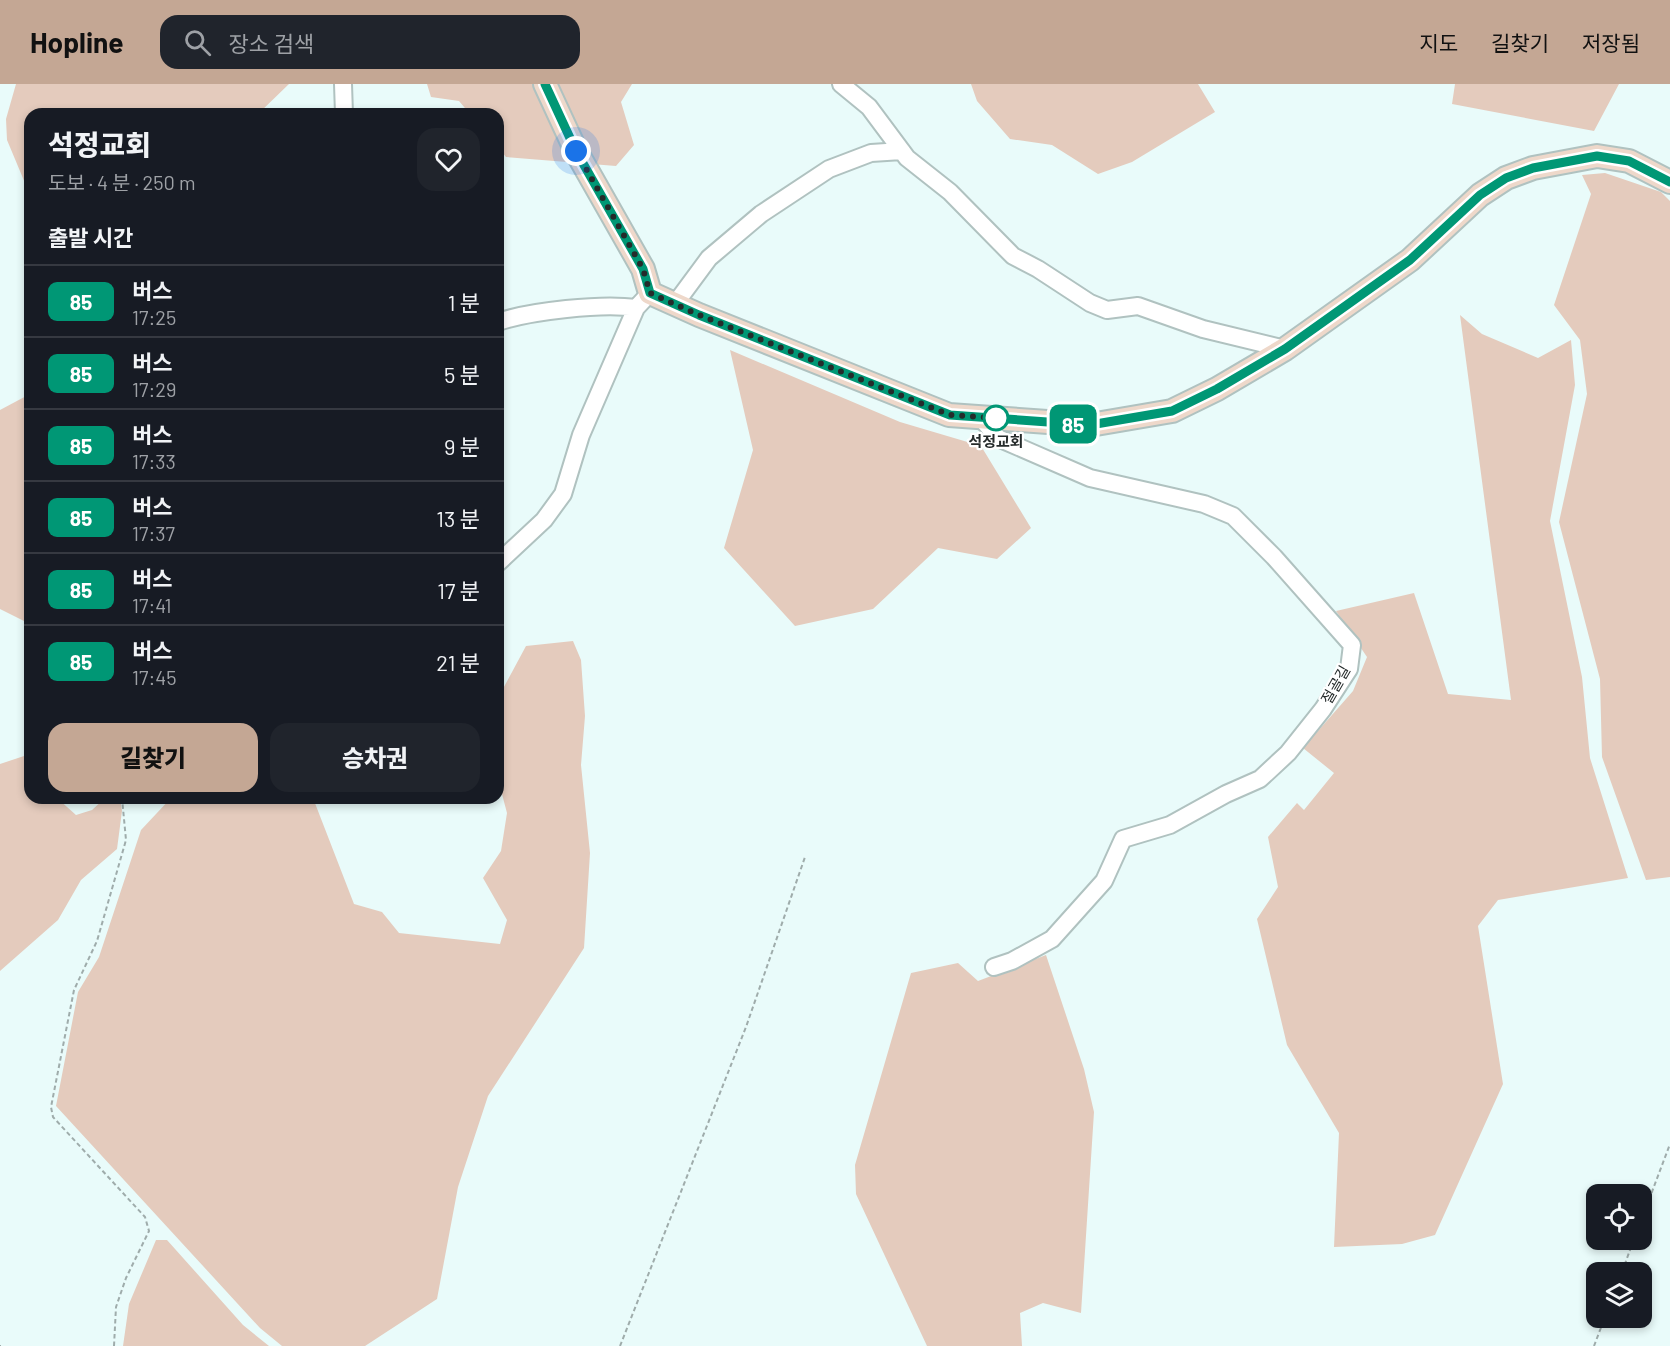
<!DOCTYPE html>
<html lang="ko">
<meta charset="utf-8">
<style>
:root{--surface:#171b24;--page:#20242c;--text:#f1f3f6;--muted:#9ea1a6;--line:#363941;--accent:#c4a794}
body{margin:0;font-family:Barlow,"Noto Sans KR",sans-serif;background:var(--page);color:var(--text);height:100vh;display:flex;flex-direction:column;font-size:22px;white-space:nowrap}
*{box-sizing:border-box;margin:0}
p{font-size:20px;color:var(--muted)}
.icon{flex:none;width:33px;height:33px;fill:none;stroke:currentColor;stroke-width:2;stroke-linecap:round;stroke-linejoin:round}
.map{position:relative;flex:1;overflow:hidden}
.panel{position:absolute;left:24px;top:24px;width:480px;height:696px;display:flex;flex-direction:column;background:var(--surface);border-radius:18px;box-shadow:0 3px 9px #0003}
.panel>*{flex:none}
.badge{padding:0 12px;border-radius:9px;font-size:21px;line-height:39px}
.tools{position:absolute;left:1586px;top:1100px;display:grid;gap:12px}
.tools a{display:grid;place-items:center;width:66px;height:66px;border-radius:12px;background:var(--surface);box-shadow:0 3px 9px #0003;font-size:30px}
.you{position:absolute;width:30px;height:30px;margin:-15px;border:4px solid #fff;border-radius:50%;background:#1a73e8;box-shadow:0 0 0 9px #1a73e833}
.map>.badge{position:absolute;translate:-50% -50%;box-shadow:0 0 0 3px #fff}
h2{padding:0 24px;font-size:22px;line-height:54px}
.round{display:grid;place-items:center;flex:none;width:63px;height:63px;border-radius:18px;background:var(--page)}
.head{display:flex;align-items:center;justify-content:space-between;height:102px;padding:0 24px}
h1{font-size:28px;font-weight:800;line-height:45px}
.primary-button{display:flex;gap:12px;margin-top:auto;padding:12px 24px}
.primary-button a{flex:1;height:69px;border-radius:18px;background:var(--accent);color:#111;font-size:24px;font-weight:800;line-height:69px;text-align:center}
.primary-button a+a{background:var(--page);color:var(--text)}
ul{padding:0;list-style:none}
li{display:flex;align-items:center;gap:18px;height:72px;padding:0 24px;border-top:2px solid var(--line)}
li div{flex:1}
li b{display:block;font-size:22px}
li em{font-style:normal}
li .badge{min-width:66px;font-weight:700;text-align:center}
header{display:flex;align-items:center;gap:36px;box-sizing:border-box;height:84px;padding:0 30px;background:var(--accent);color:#111}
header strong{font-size:28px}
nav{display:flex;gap:33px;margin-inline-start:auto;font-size:21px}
.search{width:420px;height:54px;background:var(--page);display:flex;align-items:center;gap:15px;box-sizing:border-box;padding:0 21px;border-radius:18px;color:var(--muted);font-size:22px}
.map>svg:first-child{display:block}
.green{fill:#e4cbbd}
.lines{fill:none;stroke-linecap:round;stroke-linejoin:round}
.street-casing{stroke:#b0c2c0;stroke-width:20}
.secondary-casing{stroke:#b0c2c0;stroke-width:26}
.path{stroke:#9facab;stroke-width:2;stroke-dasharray:4.5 3;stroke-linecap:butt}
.street{stroke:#fff;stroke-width:16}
.secondary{stroke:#eed8ca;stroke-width:22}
.line-casing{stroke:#fff;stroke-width:14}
.line{stroke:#009775;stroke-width:9}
.walk{stroke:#252b2b;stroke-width:6;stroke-dasharray:0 10.8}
.stop-dot{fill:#fff;stroke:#009775;stroke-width:3}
.labels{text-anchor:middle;stroke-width:4.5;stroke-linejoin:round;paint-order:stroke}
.stop-label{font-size:15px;font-weight:bold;fill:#252b2b;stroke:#fff}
.street-label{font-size:15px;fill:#252b2b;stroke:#fff}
</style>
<header>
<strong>Hopline</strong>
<div class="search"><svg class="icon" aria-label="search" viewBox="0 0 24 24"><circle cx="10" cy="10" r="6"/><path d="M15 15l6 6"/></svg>장소 검색</div>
<nav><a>지도</a><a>길찾기</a><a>저장됨</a></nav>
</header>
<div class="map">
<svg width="1670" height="1262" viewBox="0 0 1670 1262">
<rect width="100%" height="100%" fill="#e9fbfa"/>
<path class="green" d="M16,0H289L258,30H30V111L7,56L6,35Z
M427,0H632L621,18L634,61L616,82L506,73L498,63V30H470L459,17L431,13Z
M971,0H1198L1215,28L1132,78L1098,90L1052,61L1010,55L977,17Z
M1455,0H1619L1594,47L1452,20Z
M1605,89L1661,108L1670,117V793L1646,796L1602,673L1600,595L1559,438L1587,310L1580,256L1554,221L1591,110L1582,91Z
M1460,231L1482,250L1538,274L1571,256L1575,301L1550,437L1582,593L1590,674L1628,794L1498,816L1478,842L1503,1000L1435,1151L1402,1160L1334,1163L1339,1049L1287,961L1257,835L1278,803L1268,753L1297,719L1304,726L1334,689L1303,664L1353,607L1367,573L1336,527L1414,509L1448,610L1511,616Z
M730,266L900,338L981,362L1031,444L997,475L938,464L873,525L795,542L724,464L753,366Z
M30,310V540L0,525V326Z
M573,557L581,576L585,632L581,681L590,769L584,864L488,1012L458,1103L437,1215L365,1262H282L260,1244L56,1022L78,908L99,873L141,746L171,714H313L354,820L382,828L399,849L500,860L507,836L483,794L501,767L507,729L498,695V614L526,562Z
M27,671L30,682V714H57L76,731L92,726L105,714H120L122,727L117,765L81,796L58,836L0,887V680Z
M1046,871L1084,985L1094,1028L1081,1229L1043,1219L1020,1229L1022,1262H927L856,1110L855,1081L911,889L958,879L978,897Z
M156,1156H167L243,1241L269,1262H123L129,1220Z"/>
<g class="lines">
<defs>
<path id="street" d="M343,0L344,30
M841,0L869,23L907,74L950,108L1013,172L1038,185L1090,219L1107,226L1138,222L1203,245L1285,265
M675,220L709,174L761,130L829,85L871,69L902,67
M498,238C530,227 602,219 636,224
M980,333L998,354L1090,394L1204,420L1233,432L1274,473L1352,561L1349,585L1323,625L1288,669L1260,695L1226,710L1170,741L1123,755L1104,797L1052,855L1012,877L994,883
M498,479L544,436L563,410L581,351L636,224L650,209"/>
<path id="secondary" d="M545,0L576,67L643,185L650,209L699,231L949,331L1090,341L1172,327L1217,305L1285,265L1410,176L1480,111L1506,94L1533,84L1597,72L1629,77L1670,98"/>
</defs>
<use href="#street" class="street-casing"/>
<use href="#secondary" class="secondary-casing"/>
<path class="path" d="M1641,1137L1670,1060
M1622,1188L1634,1155
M0,1262H1
M114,1262L116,1223L126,1194L149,1147L145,1133L53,1033L51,1023L74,906L97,857L126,756L122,714
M620,1262L746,943L805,773
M1594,1262L1605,1233"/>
<use href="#street" class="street"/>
<use href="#secondary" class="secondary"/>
</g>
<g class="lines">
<defs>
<path id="line" d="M545,0L576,67L643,185L650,209L699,231L950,331L1090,341L1172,327L1217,305L1285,265L1410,176L1480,111L1506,94L1533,84L1597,72L1629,77L1670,98"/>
</defs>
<use href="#line" class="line-casing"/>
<use href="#line" class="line"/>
<path class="walk" d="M576,67L643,185L650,209L699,231L950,331L996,334"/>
</g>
<circle class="stop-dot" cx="996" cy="334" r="12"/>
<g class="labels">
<g class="stop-label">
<text x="996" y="363">석정교회</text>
</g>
<g class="street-label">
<text transform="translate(1336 601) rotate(-60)" y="5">절골길</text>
</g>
</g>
</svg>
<div class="tools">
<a><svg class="icon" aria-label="locate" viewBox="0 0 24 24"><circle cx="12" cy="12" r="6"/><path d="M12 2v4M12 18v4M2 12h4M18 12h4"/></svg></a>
<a><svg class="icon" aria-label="layers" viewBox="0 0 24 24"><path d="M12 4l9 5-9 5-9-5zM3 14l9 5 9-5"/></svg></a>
</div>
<div class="you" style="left:576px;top:67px"></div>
<b class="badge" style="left:1073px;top:340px;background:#009775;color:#fff">85</b>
<section class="panel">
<div class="head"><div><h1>석정교회</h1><p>도보 · 4 분 · 250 m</p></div><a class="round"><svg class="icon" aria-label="heart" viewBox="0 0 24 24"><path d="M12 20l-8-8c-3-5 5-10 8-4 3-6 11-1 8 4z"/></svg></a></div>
<h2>출발 시간</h2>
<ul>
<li><span class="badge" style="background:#009775;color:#fff">85</span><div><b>버스</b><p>17:25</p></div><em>1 분</em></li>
<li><span class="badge" style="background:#009775;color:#fff">85</span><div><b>버스</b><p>17:29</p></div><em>5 분</em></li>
<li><span class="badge" style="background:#009775;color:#fff">85</span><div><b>버스</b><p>17:33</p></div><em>9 분</em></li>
<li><span class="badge" style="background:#009775;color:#fff">85</span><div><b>버스</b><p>17:37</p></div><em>13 분</em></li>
<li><span class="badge" style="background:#009775;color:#fff">85</span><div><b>버스</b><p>17:41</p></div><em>17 분</em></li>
<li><span class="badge" style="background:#009775;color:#fff">85</span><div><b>버스</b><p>17:45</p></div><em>21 분</em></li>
</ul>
<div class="primary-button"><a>길찾기</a><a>승차권</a></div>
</section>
</div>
